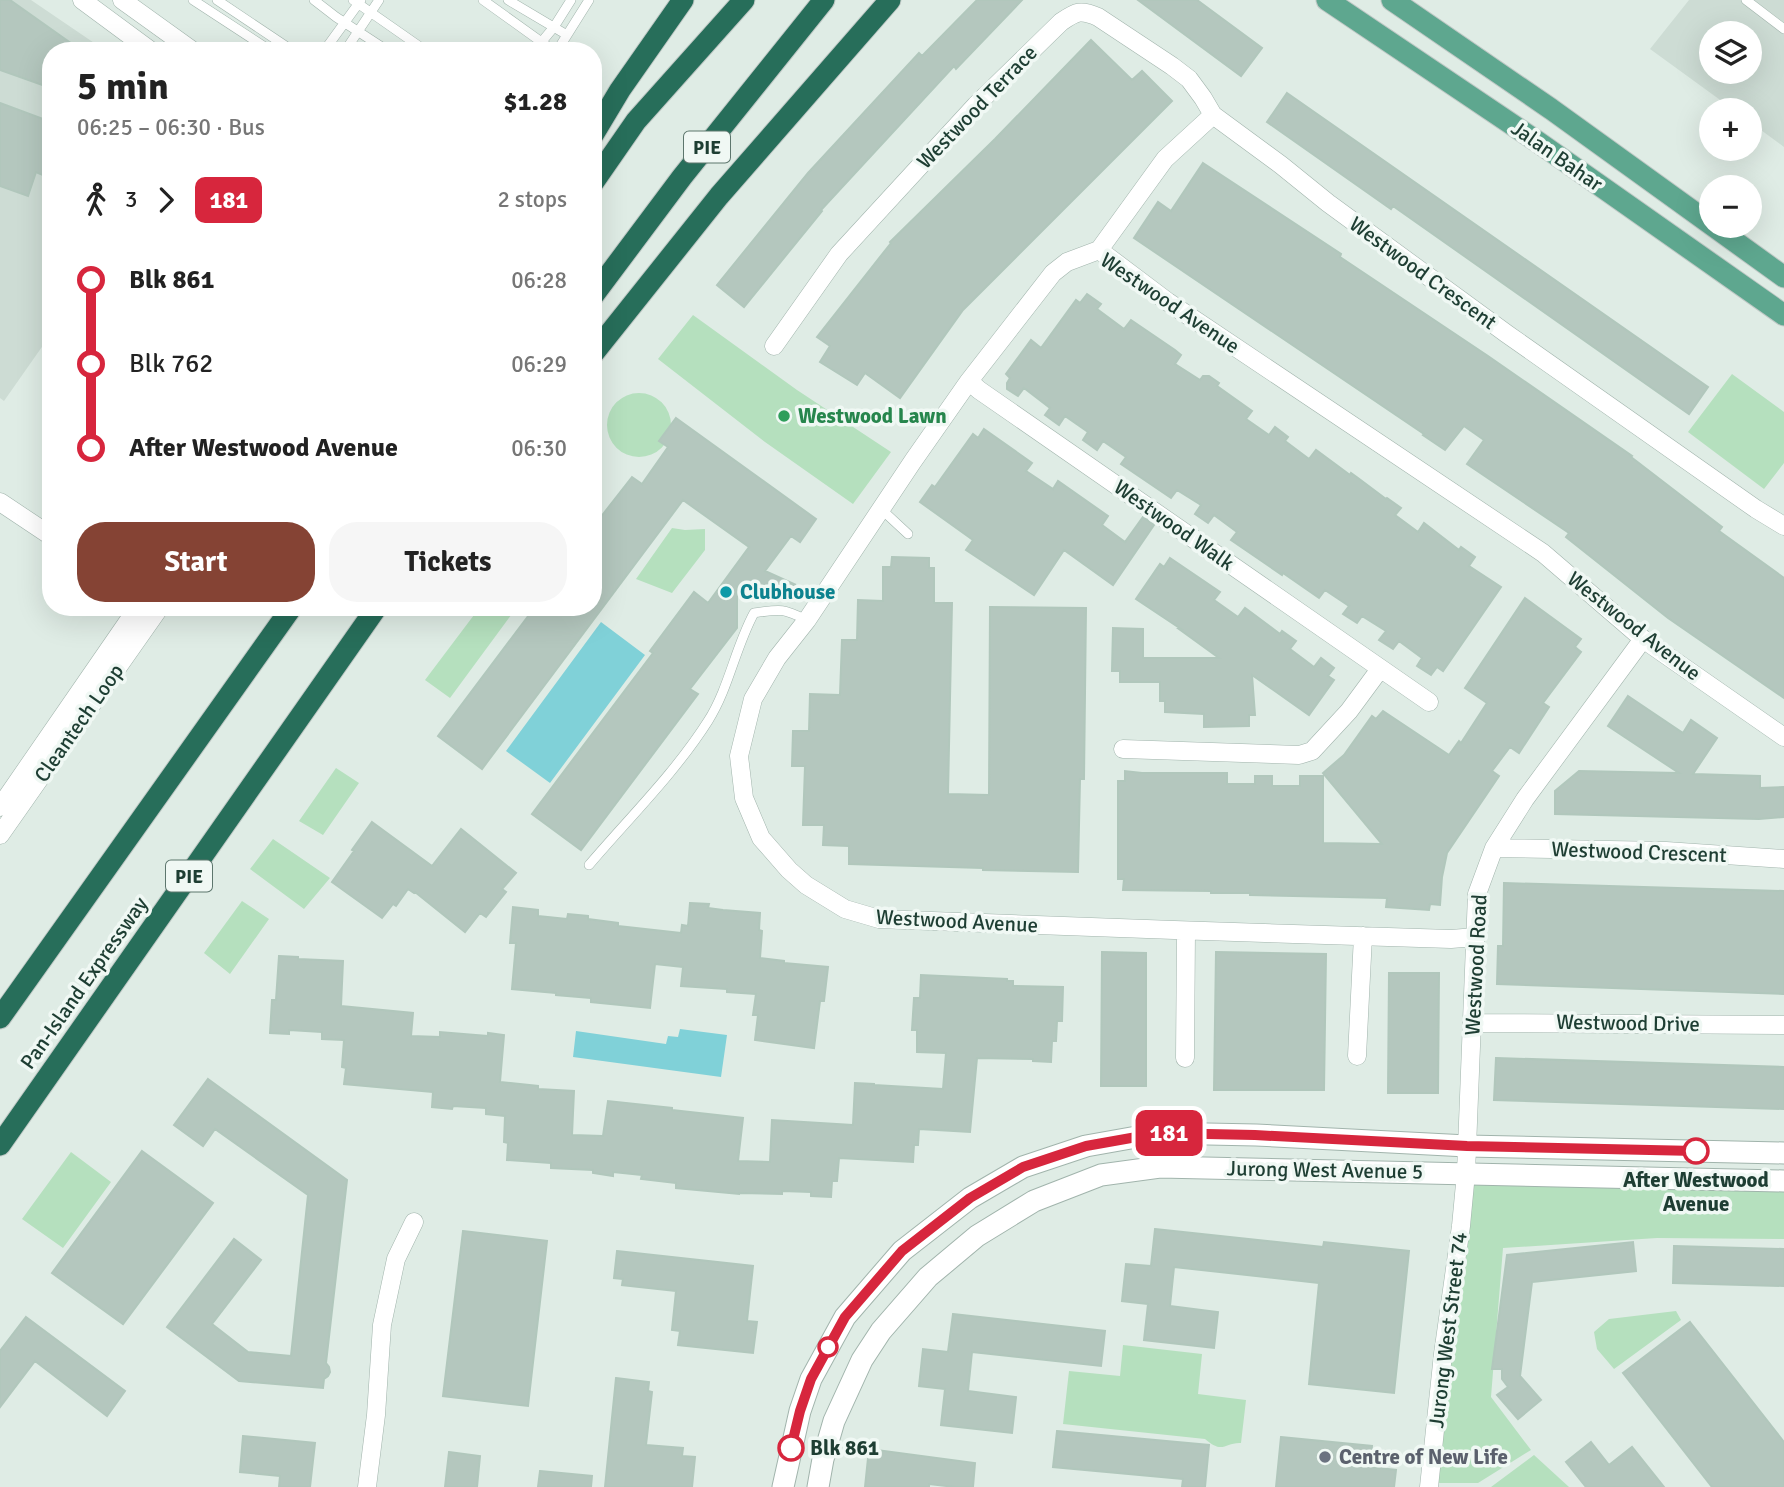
<!DOCTYPE html>
<meta charset="utf-8">
<style>
:root{--surface:#fff;--page:#f6f6f6;--text:#222;--muted:#767676;--accent:#854334}
body{margin:0;font-family:Signika,sans-serif;background:var(--page);color:var(--text);height:100vh;display:flex;flex-direction:column;font-size:26px;white-space:nowrap}
*{box-sizing:border-box;margin:0}
p{font-size:23px;color:var(--muted)}
.icon{flex:none;width:38px;height:38px;fill:none;stroke:currentColor;stroke-width:2;stroke-linecap:round;stroke-linejoin:round}
.map{position:relative;flex:1;overflow:hidden}
.details{position:absolute;left:42px;top:42px;width:560px;height:574px;display:flex;flex-direction:column;background:var(--surface);border-radius:28px;box-shadow:0 7px 28px #0002}
.details>*{flex:none}
.badge{padding:0 14px;border-radius:10px;font-size:24px;line-height:46px}
.controls{position:absolute;left:1699px;top:21px;display:grid;gap:14px}
.controls a{display:grid;place-items:center;width:63px;height:63px;border-radius:50%;background:var(--surface);box-shadow:0 7px 28px #0002;font-size:35px}
.map>.badge{position:absolute;translate:-50% -50%;box-shadow:0 0 0 4px #fff}
.legs{display:flex;align-items:center;gap:10px;height:77px;padding:0 35px;font-size:23px}
.legs p{margin-inline-start:auto}
.headline{display:flex;align-items:center;justify-content:space-between;height:119px;padding:0 35px}
h1{font-size:38px;font-weight:700;line-height:52px}
.button{display:flex;gap:14px;margin-top:auto;padding:14px 35px}
.button a{flex:1;height:80px;border-radius:28px;background:var(--accent);color:#fff;font-size:28px;font-weight:700;line-height:80px;text-align:center}
.button a+a{background:var(--page);color:var(--text)}
ul{padding:0 35px;list-style:none}
li{display:flex;align-items:center;gap:24px;height:84px;font-size:26px}
li i{display:grid;place-items:center;width:10px;height:100%;margin:0 9px;background:currentColor}
li i::after{content:'';width:18px;height:18px;margin:-9px;border:5px solid;border-radius:50%;background:var(--surface)}
li p{margin-inline-start:auto}
li:first-child i{background:linear-gradient(#0000 50%,currentColor 0)}
li:last-child i{background:linear-gradient(currentColor 50%,#0000 0)}
.map>svg:first-child{display:block}
.built{fill:#cddcd4;fill-rule:evenodd}
.green{fill:#b5e0be}
.water{fill:#80d1d8}
.building{fill:#b4c7be;stroke:#b1c7bc;stroke-width:2}
.lines{fill:none;stroke-linecap:round;stroke-linejoin:round}
.service-casing{stroke:#a1b4ac;stroke-width:10}
.minor-casing{stroke:#a1b4ac;stroke-width:19}
.tertiary-casing{stroke:#a1b4ac;stroke-width:23}
.primary-casing{stroke:#c0c9c6;stroke-width:23}
.motorway-casing{stroke:#c0c9c6;stroke-width:23}
.service{stroke:#fff;stroke-width:9}
.minor{stroke:#fff;stroke-width:18}
.tertiary{stroke:#fff;stroke-width:21}
.primary{stroke:#5ea78f;stroke-width:21}
.motorway{stroke:#276e5a;stroke-width:21}
.line-1-casing{stroke:#fff;stroke-width:16}
.line-1{stroke:#d7263d;stroke-width:10}
.leisure-dot{fill:#2e9e5b;stroke:#f0f8f4;stroke-width:2.5}
.culture-dot{fill:#0f9aa8;stroke:#f0f8f4;stroke-width:2.5}
.stop-1-dot{fill:#fff;stroke:#d7263d;stroke-width:3.5}
.worship-dot{fill:#6b7280;stroke:#f0f8f4;stroke-width:2.5}
.labels{text-anchor:middle;stroke-width:7;stroke-linejoin:round;paint-order:stroke}
.shield{fill:#f0f8f4;stroke:#5d766d;stroke-width:2}
.shield-label{font-size:19px;font-weight:bold;fill:#1e3e33}
.street-label{font-size:21px;fill:#1e3e33;stroke:#f0f8f4}
.leisure-label{font-size:21px;font-weight:bold;fill:#27864d;stroke:#f0f8f4;text-anchor:start}
.culture-label{font-size:21px;font-weight:bold;fill:#0d838f;stroke:#f0f8f4;text-anchor:start}
.stop-label{font-size:21px;font-weight:bold;fill:#1e3e33;stroke:#f0f8f4}
.worship-label{font-size:21px;font-weight:bold;fill:#5b616d;stroke:#f0f8f4;text-anchor:start}
</style>
<div class="map">
<svg width="1784" height="1487" viewBox="0 0 1784 1487">
<rect width="100%" height="100%" fill="#dfece5"/>
<path class="built" d="M0,0H31L106,51H51V334L4,401L0,398Z
M1689,0H1784V147L1750,122V110H1734L1650,49ZM1712,33H1750V72H1712Z"/>
<path class="green" d="M693,315L797,390L891,452L853,504L765,442L658,359Z
M1732,374L1784,412V463L1764,489L1688,432Z
M607 425a32 32 0 1 1 64 0a32 32 0 1 1-64 0Z
M672,528L685,530L705,529V550L672,593L636,579Z
M480,607H517L450,698L425,680Z
M336,768L359,783L323,835L299,821Z
M273,839L330,878L304,909L250,869Z
M242,901L269,919L230,974L204,953Z
M71,1152L111,1182L63,1248L22,1219Z
M1466,1173L1784,1184V1239L1657,1238L1503,1248L1491,1397L1531,1450L1478,1483H1434Z
M1676,1311L1681,1320L1614,1369L1597,1349L1594,1332L1609,1319Z
M1123,1345L1202,1354L1198,1394L1246,1400L1241,1443C1225,1442 1223,1455 1205,1439L1063,1424L1069,1371L1120,1376Z
M1534,1455L1569,1487H1491Z"/>
<path class="water" d="M601,622L645,655L550,783L506,751Z
M680,1029L727,1035L721,1077L573,1057L576,1031L666,1044L668,1036L678,1037Z"/>
<path class="building" d="M0,0H10L82,51H51V88L0,70Z
M977,0H1022L956,69L954,66L821,210L822,211L744,307L717,285L808,173L919,53L922,56Z
M1138,0H1197L1262,48L1241,76Z
M1091,40L1132,80L1142,71L1172,101L963,310L900,398L865,373L857,385L820,362L830,346L817,337L891,243L890,242L995,139Z
M1287,93L1708,387L1689,414L1393,206L1391,209L1267,122Z
M0,103L51,122V164L45,176L36,172L28,196L0,186Z
M1203,163L1341,254L1340,257L1488,356L1632,456L1631,457L1722,527L1719,531L1784,578V698L1668,618L1566,537L1569,533L1467,464L1484,440L1464,426L1445,450L1423,435L1424,434L1134,238L1158,202L1171,211Z
M1087,294L1101,304L1097,309L1124,329L1131,320L1175,350L1181,355L1175,364L1200,380L1203,376H1209L1219,383L1217,386L1252,411L1246,419L1269,435L1275,427L1288,437L1285,441L1309,459L1316,450L1350,475L1351,473L1358,478L1386,499L1387,498L1401,508L1395,515L1418,532L1424,523L1459,550L1461,547L1475,557L1469,566L1501,587L1443,671L1437,667L1431,675L1417,666L1422,658L1399,641L1393,649L1379,640L1386,631L1362,616L1357,623L1343,614L1349,606L1325,590L1319,598L1283,573L1282,575L1231,540L1237,532L1214,515L1208,523L1195,514L1201,505L1177,490L1171,498L1121,464L1126,457L1103,441L1097,450L1083,440L1088,432L1065,416L1059,425L1045,415L1050,408L1024,388L1018,396L1007,389V383L1010,378L1006,374L1031,340L1041,348L1076,300L1080,303Z
M676,418L816,519L800,542L791,536L765,571L796,585L737,586V628L690,689L698,694L581,850L532,814L653,653L650,651L694,592L708,603L749,547L683,500L482,769L438,736L535,607H593V527L632,477L642,484L668,447L659,441Z
M984,429L1032,463L1026,471L1053,489L1058,481L1108,516L1102,525L1125,542L1143,517L1154,525L1113,585L1064,550L1034,595L966,550L973,540L920,502L932,485L935,487L973,434L978,438Z
M892,557L929,558V568H934V603H952L948,794L989,795L990,607L1086,608L1084,779H1080L1078,872L983,870V868L849,864V846L823,845L824,825H803L805,766H792L793,731H809L810,694L840,695L842,640H857L858,600L883,601V567H891Z
M1170,558L1220,592L1214,600L1238,617L1245,608L1280,634L1282,631L1296,641L1290,649L1314,667L1321,658L1334,668L1328,676L1334,680L1309,715L1252,675L1255,715H1249V726L1204,727V714L1165,712V701H1160V682H1120V671H1112L1113,628L1143,629V658H1219L1179,629H1181L1136,599L1160,564L1164,567Z
M1525,598L1581,639L1575,647L1581,652L1543,703L1549,707L1519,753L1510,747L1492,771L1499,776L1447,853L1442,877L1440,905L1430,904L1429,910L1386,907L1387,898L1250,895V893H1211V891L1123,890L1124,879H1118V781H1125V771L1142,773H1227V784H1255V776H1272V786H1300V776H1323V843L1382,844L1323,773L1344,755L1372,716L1376,719L1383,711L1449,755L1459,741L1461,743L1487,703L1465,688Z
M1628,696L1683,733L1691,720L1717,738L1693,774L1760,776V788L1784,787V817L1759,819L1555,814V791L1579,771L1679,773L1608,726Z
M372,822L432,866L461,829L516,873L502,889L506,892L486,917L480,913L465,932L415,892L414,893L408,889L396,906L393,904L382,918L332,882L354,851L352,850Z
M1504,883L1784,891V994L1497,984L1498,946H1503Z
M690,903L709,904L708,908L723,910L760,913L759,930L762,931L760,958L784,961V963L828,967L824,1001H820L814,1048L755,1040L758,1015H753L756,994L727,992V989L681,986L683,967L655,964L650,1008L591,1002V998L556,995V993L512,989L516,943H510L513,907L538,910V916L567,919L568,914L588,916V919L618,923V926L681,933L682,925L688,926Z
M1102,952L1146,953V1086H1101Z
M1216,952L1326,954L1324,1090H1214Z
M279,956L298,957V959L343,961L341,1006L413,1013L411,1036L440,1037V1032L488,1036V1033L504,1035L500,1082L538,1086V1089L574,1091L572,1135L603,1136L608,1101L672,1108V1110L743,1118L738,1161L770,1162L772,1120L853,1125L855,1083L874,1084V1085L943,1089L946,1053L917,1052V1030H912L914,998H920L921,975L1007,979V981H1013V986L1063,987L1062,1021H1057L1056,1041H1052L1051,1062L1033,1061V1059L977,1058L970,1132L919,1129L918,1145H914L913,1162L839,1158L837,1181H832L831,1197L811,1196V1192L782,1191V1194L739,1193V1194L676,1188V1183L641,1179L642,1175L613,1172V1176L593,1173V1170L551,1168V1163L507,1160L508,1143L504,1142L505,1116L486,1114V1108L453,1106L452,1109L432,1107L433,1092L344,1084L346,1068L342,1067L344,1040L322,1039V1032L289,1030V1034L270,1033L272,1000H276Z
M1389,973H1439L1438,1093H1388Z
M1496,1058L1784,1067V1109L1494,1100Z
M208,1079L347,1180L326,1363L329,1367L330,1372L328,1376L324,1379L323,1388L239,1381L167,1327L234,1239L261,1260L212,1324L248,1352L291,1356L308,1195L215,1129L203,1146L174,1125Z
M142,1151L213,1203L123,1324L52,1273Z
M1155,1229L1323,1247L1324,1242L1409,1251L1394,1393L1309,1384L1319,1283L1174,1267L1170,1306L1218,1312L1214,1348L1144,1340L1148,1304L1122,1301L1126,1264L1151,1266Z
M463,1231L547,1241L528,1406L443,1396Z
M1633,1242L1636,1271L1532,1282L1520,1376L1541,1400L1518,1419L1497,1395L1508,1387L1502,1379V1369H1492L1507,1255Z
M1674,1246L1784,1249V1286L1673,1283Z
M617,1251L753,1266L747,1321L757,1322L753,1353L678,1345L680,1331L672,1330L676,1291L622,1285L623,1279L614,1278Z
M953,1314L1105,1331L1101,1366L972,1352L968,1391L1016,1397L1012,1433L941,1425L945,1389L919,1386L923,1349L948,1352Z
M26,1317L125,1391L107,1416L35,1361L0,1407V1351Z
M1690,1322L1784,1442V1487H1712L1623,1373Z
M616,1378L649,1382L648,1391L652,1392L646,1445L683,1448L682,1456L695,1457L692,1487H605Z
M1057,1431L1209,1445L1205,1487H1182L1183,1479L1053,1467Z
M243,1436L315,1443L310,1487H279L280,1476L240,1472Z
M1281,1437L1372,1446L1370,1467L1396,1470L1394,1487H1276Z
M1591,1442L1609,1465L1632,1447L1664,1487H1586L1566,1462Z
M869,1449L975,1463L973,1487H955L929,1484V1487H865Z
M449,1452L480,1456L477,1487H445Z
M540,1471L592,1476L591,1487H538Z"/>
<g class="lines">
<defs>
<path id="service" d="M193,0L271,51
M217,0L293,51
M314,0L336,17L388,51
M353,0L426,51
M483,0L554,51
M508,0L567,35
M1746,0L1784,29
M324,51L361,0
M345,51L379,0
M534,51L554,27L571,0
M557,51L589,0
M880,508L908,534
M589,865C629,818 675,773 708,721C729,688 735,648 754,613C781,609 782,608 807,620"/>
<path id="minor" d="M82,0L151,51
M122,0L193,51
M1099,250L1067,262L1053,273L969,381L913,461L807,620L777,658L753,699L739,756L744,798L761,838L789,870L806,885L845,909L879,919C1070,927 1260,933 1451,939L1476,937
M1099,250L1168,302L1543,553L1643,639L1784,737
M1099,250L1165,159L1213,115
M774,346L839,254L976,105L1061,22C1076,12 1080,9 1098,17L1172,66L1189,79L1203,98L1213,115L1281,165L1328,203L1507,334L1756,509L1784,526
M969,381L979,390L1429,702
M0,502L51,536
M1123,749L1299,755L1312,751L1349,711L1380,669
M0,807L138,607
M0,835L160,607
M1494,848L1666,851L1784,859
M1473,1023L1784,1025
M1357,1056L1363,936
M1185,1058L1186,931
M367,1487L376,1415L382,1325L396,1259L414,1222
M1429,1487L1443,1354L1461,1226L1466,1173L1477,894L1494,848L1525,799L1643,639"/>
<path id="tertiary" d="M783,1487L800,1411L811,1379L845,1317L902,1251L970,1198L1023,1167L1086,1146L1159,1133L1256,1135L1467,1146L1784,1153
M818,1487L823,1459L834,1421L862,1360L881,1331L928,1277L977,1236L1034,1201L1101,1175L1160,1167L1784,1181"/>
<path id="primary" d="M1327,0L1538,142L1784,315
M1392,0L1551,109L1784,277"/>
<path id="motorway" d="M593,135L620,90L683,0
M593,183L636,121L744,0
M593,296L682,177L824,0
M593,354L719,196L890,0
M0,1018L292,607
M0,1145L377,607"/>
</defs>
<use href="#service" class="service-casing"/>
<use href="#minor" class="minor-casing"/>
<use href="#tertiary" class="tertiary-casing"/>
<use href="#primary" class="primary-casing"/>
<use href="#motorway" class="motorway-casing"/>
<use href="#service" class="service"/>
<use href="#minor" class="minor"/>
<use href="#tertiary" class="tertiary"/>
<use href="#primary" class="primary"/>
<use href="#motorway" class="motorway"/>
</g>
<g class="lines">
<defs>
<path id="line-1" d="M791,1448L800,1411L811,1379L845,1317L902,1251L970,1198L1023,1167L1086,1146L1159,1133L1255,1135L1467,1146L1696,1151"/>
</defs>
<use href="#line-1" class="line-1-casing"/>
<use href="#line-1" class="line-1"/>
</g>
<circle class="leisure-dot" cx="784" cy="416" r="7"/>
<circle class="culture-dot" cx="726" cy="592" r="7"/>
<g class="stop-1-dot">
<circle cx="1696" cy="1151" r="12"/>
<circle cx="828" cy="1347" r="9"/>
<circle cx="791" cy="1448" r="12"/>
</g>
<circle class="worship-dot" cx="1325" cy="1457" r="7"/>
<g class="labels">
<g class="shield">
<rect x="684" y="131.5" width="46" height="31" rx="5"/>
<rect x="166" y="860.5" width="46" height="31" rx="5"/>
</g>
<g class="shield-label">
<text x="707" y="154">PIE</text>
<text x="189" y="883">PIE</text>
</g>
<g class="street-label">
<text transform="translate(977 107) rotate(-46)" y="7">Westwood Terrace</text>
<text transform="translate(1557 156) rotate(35)" y="7">Jalan Bahar</text>
<text transform="translate(1423 273) rotate(36)" y="7">Westwood Crescent</text>
<text transform="translate(1170 303) rotate(34)" y="7">Westwood Avenue</text>
<text transform="translate(1174 525) rotate(35)" y="7">Westwood Walk</text>
<text transform="translate(1634 626) rotate(38)" y="7">Westwood Avenue</text>
<text transform="translate(79 723) rotate(-55)" y="7">Cleantech Loop</text>
<text transform="translate(1639 852) rotate(2)" y="7">Westwood Crescent</text>
<text transform="translate(957 921) rotate(3)" y="7">Westwood Avenue</text>
<text transform="translate(1476 965) rotate(-87)" y="7">Westwood Road</text>
<text transform="translate(84 983) rotate(-55)" y="7">Pan-Island Expressway</text>
<text transform="translate(1628 1023) rotate(1)" y="7">Westwood Drive</text>
<text transform="translate(1325 1170) rotate(1)" y="7">Jurong West Avenue 5</text>
<text transform="translate(1448 1330) rotate(-83)" y="7">Jurong West Street 74</text>
</g>
<g class="leisure-label">
<text x="798" y="423">Westwood Lawn</text>
</g>
<g class="culture-label">
<text x="740" y="599">Clubhouse</text>
</g>
<g class="stop-label">
<text x="1696" y="1187">After Westwood<tspan x="1696" dy="24">Avenue</tspan></text>
<text x="810" y="1455" text-anchor="start">Blk 861</text>
</g>
<g class="worship-label">
<text x="1339" y="1464">Centre of New Life</text>
</g>
</g>
</svg>
<div class="controls">
<a><svg class="icon" aria-label="layers" viewBox="0 0 24 24"><path d="M12 4l9 5-9 5-9-5zM3 14l9 5 9-5"/></svg></a>
<a>+</a>
<a>−</a>
</div>
<b class="badge" style="left:1169px;top:1133px;background:#d7263d;color:#fff">181</b>
<section class="details">
<div class="headline"><div><h1>5 min</h1><p>06:25 – 06:30 · Bus</p></div><b>$1.28</b></div>
<div class="legs"><svg class="icon" aria-label="walk" viewBox="0 0 24 24"><circle cx="13" cy="4" r="2"/><path d="M13 8l-2 6 4 7M11 14l-3 7M7 12l3-4h3l4 4"/></svg>3<svg class="icon" aria-label="forward" viewBox="0 0 24 24"><path d="M9 5l7 7-7 7"/></svg><b class="badge" style="background:#d7263d;color:#fff">181</b><p>2 stops</p></div>
<ul>
<li><i style="color:#d7263d"></i><b>Blk 861</b><p>06:28</p></li>
<li><i style="color:#d7263d"></i><span>Blk 762</span><p>06:29</p></li>
<li><i style="color:#d7263d"></i><b>After Westwood Avenue</b><p>06:30</p></li>
</ul>
<div class="button"><a>Start</a><a>Tickets</a></div>
</section>
</div>
